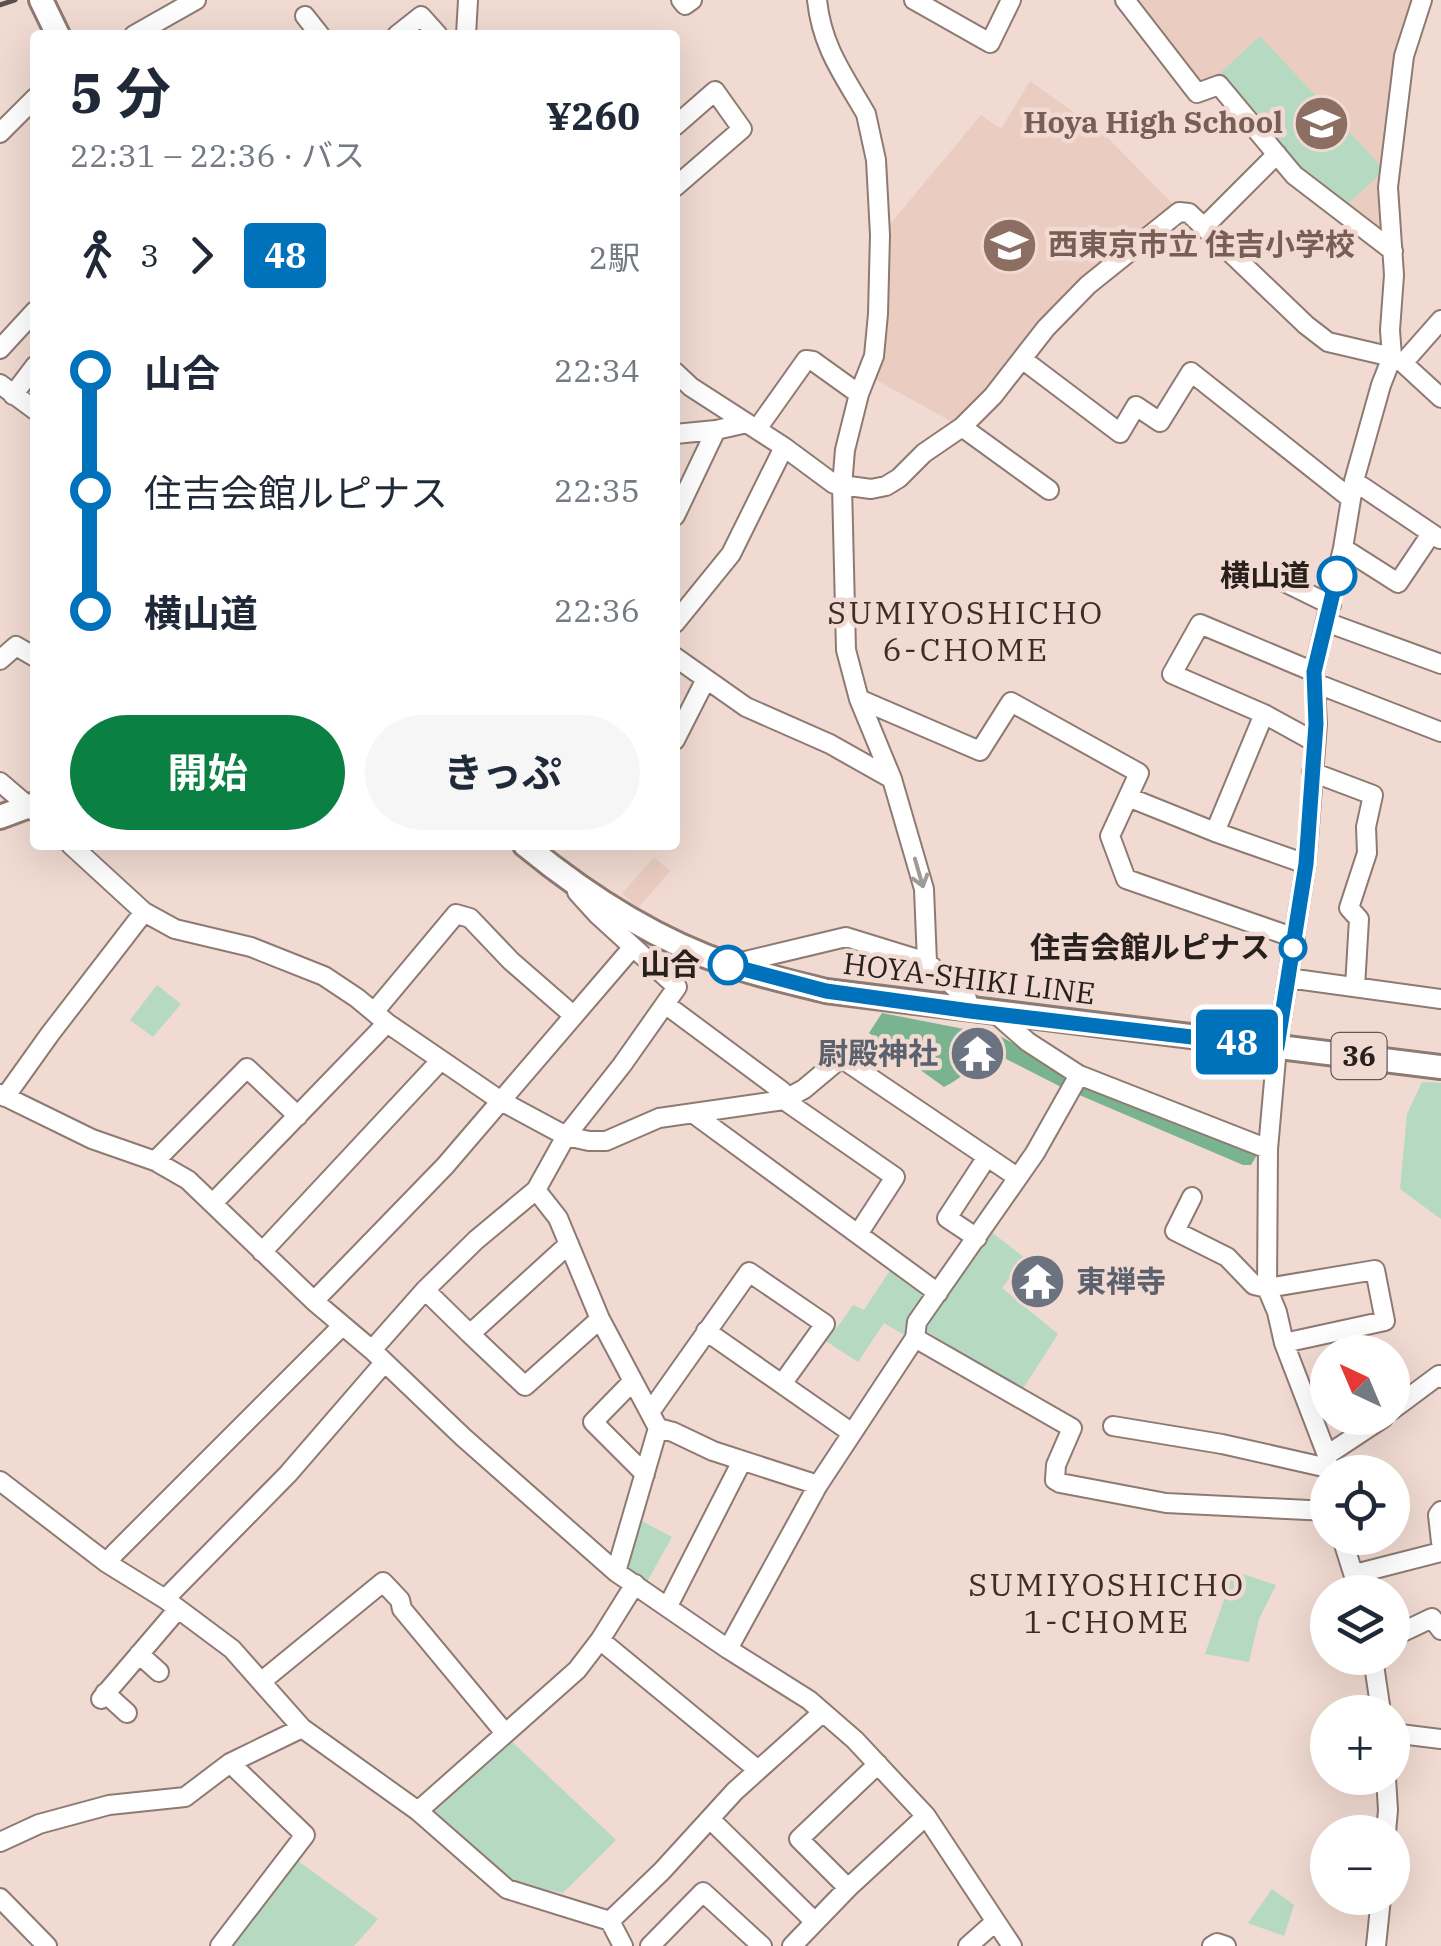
<!DOCTYPE html>
<html lang="ja">
<meta charset="utf-8">
<style>
:root{--surface:#fff;--page:#f6f6f7;--text:#1f2937;--muted:#747a83;--accent:#0b8043}
body{margin:0;font-family:"IBM Plex Serif","Noto Sans JP",serif;background:var(--page);color:var(--text);height:100vh;display:flex;flex-direction:column;font-size:38px;white-space:nowrap}
*{box-sizing:border-box;margin:0}
p{font-size:32px;color:var(--muted)}
.icon{flex:none;width:55px;height:55px;fill:none;stroke:currentColor;stroke-width:2;stroke-linecap:round;stroke-linejoin:round}
.map{position:relative;flex:1;overflow:hidden}
.sheet{position:absolute;left:30px;top:30px;width:650px;height:820px;display:flex;flex-direction:column;background:var(--surface);border-radius:10px;box-shadow:0 10px 40px #0002}
.sheet>*{flex:none}
.badge{padding:0 20px;border-radius:8px;font-size:35px;line-height:65px}
.needle{width:65px;rotate:316deg}
.buttons{position:absolute;left:1310px;top:1335px;display:grid;gap:20px}
.buttons a{display:grid;place-items:center;width:100px;height:100px;border-radius:50%;background:var(--surface);box-shadow:0 10px 40px #0002;font-size:50px}
.map>.badge{position:absolute;translate:-50% -50%;box-shadow:0 0 0 5px #fff}
.legs{display:flex;align-items:center;gap:15px;height:110px;padding:0 40px;font-size:32px}
.legs p{margin-inline-start:auto}
.summary{display:flex;align-items:center;justify-content:space-between;height:170px;padding:0 40px}
h1{font-size:55px;font-weight:700;line-height:75px}
.cta{display:flex;gap:20px;margin-top:auto;padding:20px 40px}
.cta a{flex:1;height:115px;border-radius:60px;background:var(--accent);color:#fff;font-size:40px;font-weight:700;line-height:115px;text-align:center}
.cta a+a{background:var(--page);color:var(--text)}
ul{padding:0 40px;list-style:none}
li{display:flex;align-items:center;gap:35px;height:120px;font-size:38px}
li i{display:grid;place-items:center;width:15px;height:100%;margin:0 12px;background:currentColor}
li i::after{content:'';width:25px;height:25px;margin:-12px;border:8px solid;border-radius:50%;background:var(--surface)}
li p{margin-inline-start:auto}
li:first-child i{background:linear-gradient(#0000 50%,currentColor 0)}
li:last-child i{background:linear-gradient(currentColor 50%,#0000 0)}
.map>svg:first-child{display:block}
.built{fill:#ebccc0}
.green{fill:#b5dac1}
.forest{fill:#7ab38f}
.lines{fill:none;stroke-linecap:round;stroke-linejoin:round}
.minor-casing{stroke:#8e7a72;stroke-width:22}
.major-casing{stroke:#8e7a72;stroke-width:28}
.minor{stroke:#fff;stroke-width:18}
.major{stroke:#fff;stroke-width:22}
.rail{stroke:#5a4f4a;stroke-width:5}
.oneway{stroke:#9e9b99}
.line-1-casing{stroke:#fff;stroke-width:22}
.line-1{stroke:#0072bc;stroke-width:15}
.stop-1-dot{fill:#fff;stroke:#0072bc;stroke-width:5}
.labels{text-anchor:middle;stroke-width:9;stroke-linejoin:round;paint-order:stroke}
.shield{fill:#f0dad1;stroke:#645853;stroke-width:2.5}
.shield-label{font-size:28px;font-weight:bold;fill:#28201d}
.education-label{font-size:30px;font-weight:bold;fill:#785e54;stroke:#f0dad1;text-anchor:end}
.stop-label{font-size:30px;font-weight:bold;fill:#28201d;stroke:#f0dad1;text-anchor:end}
.street-label{font-size:30px;fill:#28201d;stroke:#f0dad1}
.worship-label{font-size:30px;font-weight:bold;fill:#5b616d;stroke:#f0dad1;text-anchor:end}
.neighbourhood-label{font-size:32px;letter-spacing:2.5px;fill:#3e2d26;stroke:#f0dad1}
</style>
<div class="map">
<svg width="1441" height="1946" viewBox="0 0 1441 1946">
<rect width="100%" height="100%" fill="#f0dad1"/>
<path class="built" d="M1131,0H1412L1395,52L1380,187L1386,244L1294,167L1219,77L1195,79Z
M1030,81L1105,135L1174,205L1107,266L971,409L952,422L873,378L880,357L890,224L981,115L1001,129Z
M654,857L670,871L638,908L622,894Z"/>
<path class="green" d="M1260,36L1380,165L1379,175L1348,204L1296,163L1221,72Z
M157,985L181,1004L153,1037L130,1020Z
M1422,1082L1441,1083V1219L1400,1189L1407,1114Z
M990,1231L1025,1258L1002,1288L1058,1334L1022,1390L923,1329Z
M892,1267L926,1291L928,1298L906,1336L884,1323L858,1362L818,1336L826,1324L837,1328L853,1305L864,1310Z
M636,1518L672,1537L647,1582L622,1562Z
M1234,1571L1276,1585L1259,1619L1249,1662L1205,1654Z
M510,1740L616,1840L563,1893L509,1882L429,1812Z
M294,1858L378,1919L354,1946H226Z
M1272,1889L1294,1905L1284,1936L1248,1923Z"/>
<path class="forest" d="M882,1013L1000,1036L1061,1070L1255,1149L1257,1155L1251,1165H1243L1063,1088L1006,1059L995,1049C977,1062 963,1078 944,1087L869,1033Z"/>
<g class="lines">
<defs>
<path id="minor" d="M681,0L685,5L692,0
M817,0C822,47 843,74 866,114L876,160L880,235L878,314L874,356L859,394L845,450L842,486L846,650L859,699L892,779L924,889L927,962L967,999L970,1011
M914,0L990,43L1011,0
M1125,0L1197,93L1219,85L1294,175L1393,251
M305,16L320,35
M134,35L196,0
M397,35L421,16L438,35
M466,35L468,0
M675,126L715,91L742,129L675,187
M0,133L35,98
M1204,227L1277,154
M0,349L35,311
M1022,359L1120,433L1136,406L1160,422L1191,372L1350,498
M1403,363L1441,320
M675,372L691,387L784,447L834,484L871,489L886,486L899,478L924,453L962,427L993,396L1046,328L1088,285L1179,212L1189,213L1306,325L1328,342L1392,357L1403,363L1441,398
M0,384L35,410
M13,395L35,366
M962,427L1049,490
M757,429L806,360L813,361L859,394
M675,434L716,430L747,423
M1354,481L1440,539
M675,516L716,430
M1343,548L1398,583L1431,534
M1266,573L1331,605
M1326,622L1441,664
M675,623L731,554L784,447
M675,657L746,707L830,744L892,779
M0,660L16,646L35,657
M1314,672L1200,624L1172,674L1264,714L1315,742
M1315,683L1441,732
M859,699L980,751L1011,702L1139,773L1110,836L1126,879L1295,938
M675,740L706,679
M1312,772L1373,795L1366,827L1367,853L1349,908L1359,919L1355,987
M0,782L35,812
M1128,797L1215,832L1306,864
M1215,832L1264,714
M71,845L144,912L175,929L251,947L324,976L357,998L387,1023L501,1101L566,1136L589,1141H606L659,1118L784,1100L895,1177L858,1234
M729,965L846,937L927,962
M1288,978L1441,999
M665,1004L782,1091L784,1100L804,1089L841,1058L1017,1177
M374,1012L456,914L470,918L511,961L573,1015
M996,1014L1028,1042L1079,1075L1268,1149
M0,1094L92,1139L155,1161L188,1180L314,1301L372,1350L463,1437L616,1572L728,1649L809,1700L855,1740L926,1816L1012,1946
M5,1097L50,1034L144,912
M694,1114L938,1293
M155,1161L247,1068L298,1116
M536,1190L558,1218L600,1319L658,1428L616,1572
M1192,1197L1175,1231L1227,1257L1254,1285L1267,1288L1375,1270L1385,1321L1284,1343
M214,1202L387,1023
M977,1238L947,1218L987,1157
M262,1252L441,1060
M425,1290L470,1334L569,1244
M314,1301L445,1166L632,948
M706,1331L852,1433
M470,1334L525,1386L600,1319
M915,1338L1072,1428L1056,1465L1055,1480L1060,1483L1166,1503L1328,1511
M372,1350L425,1290L476,1240L536,1190L566,1136L622,1065L677,987L597,914L577,892
M633,1381L593,1422L645,1474
M1392,1410L1439,1375L1441,1378
M650,1412L749,1272L825,1324L782,1384
M1113,1426L1222,1444L1328,1468
M658,1428L673,1432L713,1451L818,1485
M1327,1455L1383,1418
M1328,1472L1327,1455L1284,1343L1277,1312L1267,1288L1268,1149L1277,1047L1306,864L1317,724L1314,672L1343,548L1354,481L1381,385L1392,357L1390,330L1394,275L1388,187L1404,56L1422,0
M0,1481L107,1563L165,1599L232,1649L302,1728L418,1811L507,1889L610,1921L623,1946
M1441,1511L1438,1515L1441,1542
M1342,1538L1359,1592
M107,1563L115,1553L342,1326
M1355,1574L1441,1552
M165,1599L288,1474L384,1363
M668,1606L742,1461
M1392,1637L1432,1618L1441,1630
M600,1640L758,1770
M728,1649L818,1485L915,1338L917,1322L1035,1153L1079,1075
M139,1654L159,1672
M1373,1658L1381,1712
M262,1681L383,1582L400,1600L402,1609L505,1733
M105,1693L127,1713
M101,1699L178,1609
M1392,1733L1441,1739
M1386,1778L1388,1810L1386,1832
M418,1811L577,1670L600,1640L635,1584
M710,1819L815,1922
M0,1842L39,1824L109,1805L185,1797L230,1763L302,1728
M848,1888L799,1839L878,1764
M0,1898L47,1946
M610,1921L662,1871L735,1791L823,1712
M220,1946L305,1835L230,1763
M650,1946L703,1892L762,1946
M792,1946L848,1888L926,1816
M968,1946L995,1922
M1212,1946L1217,1943L1226,1946
M1376,1946L1381,1898"/>
<path id="major" d="M41,0L58,35
M0,817L35,804
M525,845C586,895 655,940 730,965C761,976 794,983 826,991L1441,1067"/>
</defs>
<use href="#minor" class="minor-casing"/>
<use href="#major" class="major-casing"/>
<use href="#minor" class="minor"/>
<use href="#major" class="major"/>
<path class="rail" d="M0,5L15,0"/>
</g>
<defs><path id="oneway-shaft" d="M-6 0H5M1.5-3L5.5 0L1.5 3" fill="none" stroke-width="1.6" stroke-linecap="round" stroke-linejoin="round" transform="scale(2.5)"/></defs>
<use class="oneway" href="#oneway-shaft" transform="translate(919 873) rotate(74)"/>
<g class="lines">
<defs>
<path id="line-1" d="M728,965L826,991L970,1011L1277,1047L1306,864L1316,724L1314,672L1337,576"/>
</defs>
<use href="#line-1" class="line-1-casing"/>
<use href="#line-1" class="line-1"/>
</g>
<defs>
<symbol id="school-disc" viewBox="-11 -11 22 22"><circle r="9.5" fill="#8d6e63" stroke="#f0dad1"/><path d="M0-5L7-2L0 1L-7-2ZM-4 1L0 2.5L4 1V4Q0 6-4 4Z" fill="#fff"/></symbol>
<symbol id="temple-disc" viewBox="-11 -11 22 22"><circle r="9.5" fill="#6b7280" stroke="#f0dad1"/><path d="M0-6L5-2H3V0L6.5 2.5H4V6H1.5V3h-3V6H-4V2.5H-6.5L-3 0V-2H-5Z" fill="#fff"/></symbol>
</defs>
<g fill-rule="evenodd">
<use href="#school-disc" x="1290" y="92" width="63" height="63"/>
<use href="#school-disc" x="978" y="214" width="63" height="63"/>
<use href="#temple-disc" x="946" y="1022" width="63" height="63"/>
<use href="#temple-disc" x="1006" y="1250" width="63" height="63"/>
</g>
<g class="stop-1-dot">
<circle cx="1337" cy="576" r="18"/>
<circle cx="1293" cy="948" r="12"/>
<circle cx="728" cy="965" r="18"/>
</g>
<g class="labels">
<rect class="shield" x="1331.5" y="1033" width="55" height="46" rx="8"/>
<g class="shield-label">
<text x="1359" y="1066">36</text>
</g>
<g class="education-label">
<text x="1283" y="133">Hoya High School</text>
<text x="1048" y="255" text-anchor="start">西東京市立 住吉小学校</text>
</g>
<g class="stop-label">
<text x="1310" y="586">横山道</text>
<text x="1270" y="958">住吉会館ルピナス</text>
<text x="700" y="975">山合</text>
</g>
<g class="street-label">
<text transform="translate(969 979) rotate(7)" y="10">HOYA-SHIKI LINE</text>
</g>
<g class="worship-label">
<text x="938" y="1064">尉殿神社</text>
<text x="1076" y="1292" text-anchor="start">東禅寺</text>
</g>
<g class="neighbourhood-label">
<text x="966" y="624">SUMIYOSHICHO<tspan x="966" dy="37">6-CHOME</tspan></text>
<text x="1107" y="1596">SUMIYOSHICHO<tspan x="1107" dy="37">1-CHOME</tspan></text>
</g>
</g>
</svg>
<div class="buttons">
<a><svg class="needle" viewBox="-14 -14 28 28"><path d="M0-13l5 13h-10z" fill="#e53935"/><path d="M0 13l5-13h-10z" fill="#747a83"/></svg></a>
<a><svg class="icon" aria-label="locate" viewBox="0 0 24 24"><circle cx="12" cy="12" r="6"/><path d="M12 2v4M12 18v4M2 12h4M18 12h4"/></svg></a>
<a><svg class="icon" aria-label="layers" viewBox="0 0 24 24"><path d="M12 4l9 5-9 5-9-5zM3 14l9 5 9-5"/></svg></a>
<a>+</a>
<a>−</a>
</div>
<b class="badge" style="left:1237px;top:1042px;background:#0072bc;color:#fff">48</b>
<section class="sheet">
<div class="summary"><div><h1>5 分</h1><p>22:31 – 22:36 · バス</p></div><b>¥260</b></div>
<div class="legs"><svg class="icon" aria-label="walk" viewBox="0 0 24 24"><circle cx="13" cy="4" r="2"/><path d="M13 8l-2 6 4 7M11 14l-3 7M7 12l3-4h3l4 4"/></svg>3<svg class="icon" aria-label="forward" viewBox="0 0 24 24"><path d="M9 5l7 7-7 7"/></svg><b class="badge" style="background:#0072bc;color:#fff">48</b><p>2駅</p></div>
<ul>
<li><i style="color:#0072bc"></i><b>山合</b><p>22:34</p></li>
<li><i style="color:#0072bc"></i><span>住吉会館ルピナス</span><p>22:35</p></li>
<li><i style="color:#0072bc"></i><b>横山道</b><p>22:36</p></li>
</ul>
<div class="cta"><a>開始</a><a>きっぷ</a></div>
</section>
</div>
